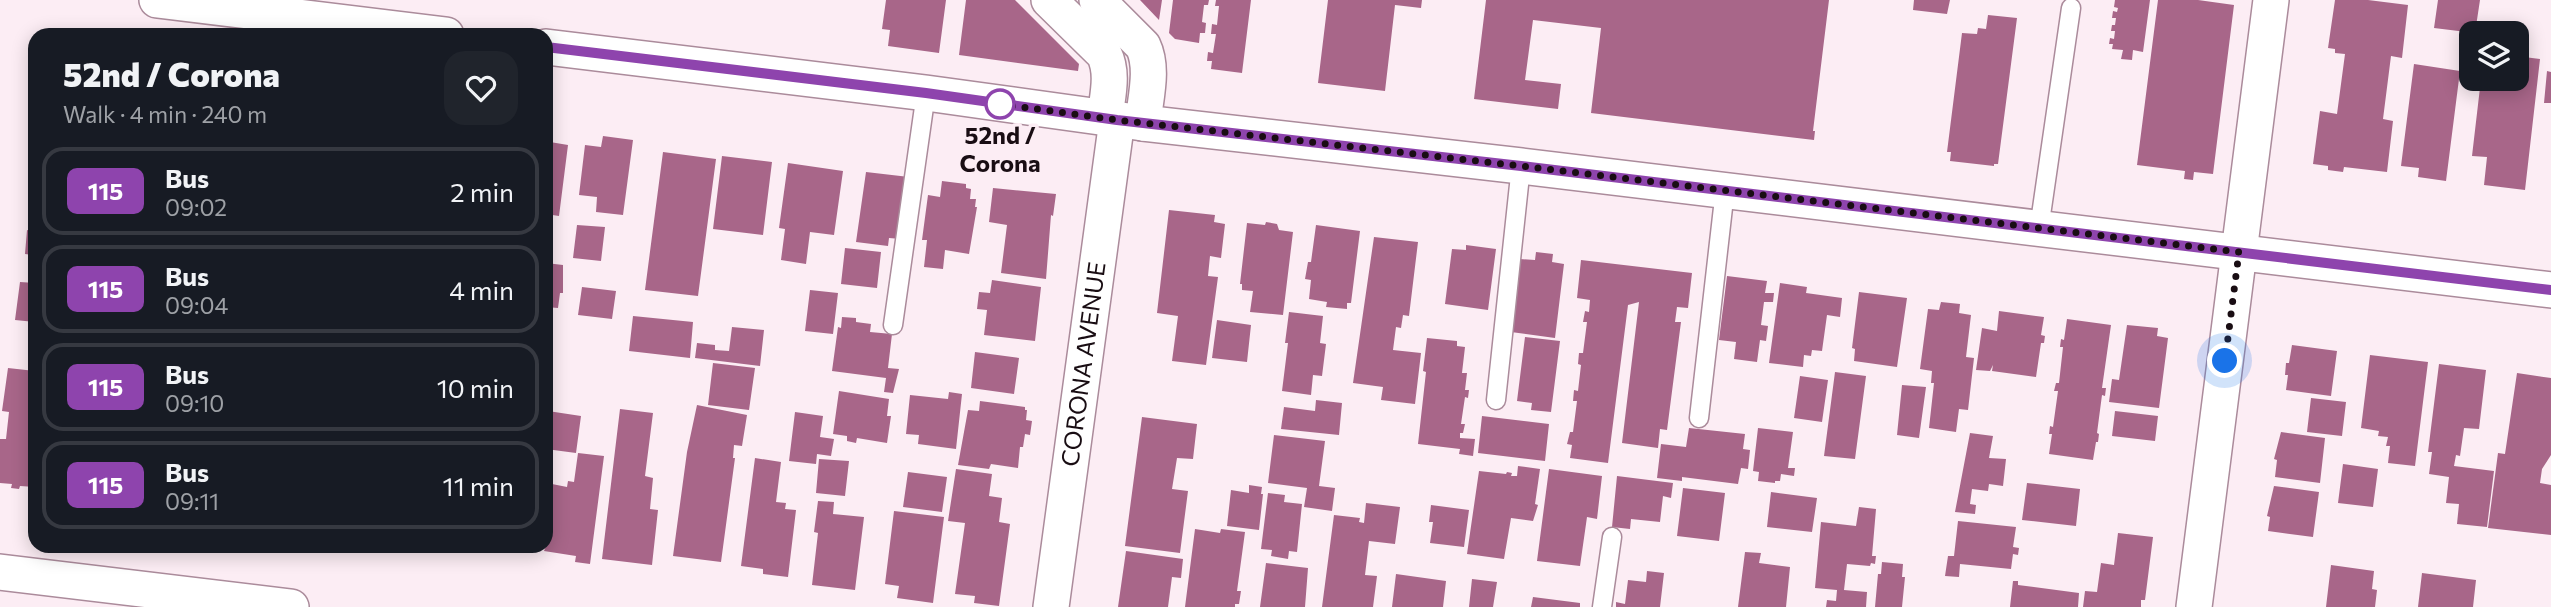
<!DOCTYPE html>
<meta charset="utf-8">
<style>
:root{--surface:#171b24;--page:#20242c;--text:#f1f3f6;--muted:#9ea1a6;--line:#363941}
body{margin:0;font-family:Commissioner,sans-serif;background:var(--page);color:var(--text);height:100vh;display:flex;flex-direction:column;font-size:26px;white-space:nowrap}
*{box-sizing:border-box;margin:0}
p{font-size:23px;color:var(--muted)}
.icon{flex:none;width:38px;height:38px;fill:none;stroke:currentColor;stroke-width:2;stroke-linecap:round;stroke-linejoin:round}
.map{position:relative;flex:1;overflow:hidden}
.sheet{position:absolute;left:28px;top:28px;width:525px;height:525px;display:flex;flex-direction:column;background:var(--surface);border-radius:21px;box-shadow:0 4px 18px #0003}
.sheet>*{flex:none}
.badge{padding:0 14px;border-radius:10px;font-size:24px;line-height:46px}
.fabs{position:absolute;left:2459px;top:21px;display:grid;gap:14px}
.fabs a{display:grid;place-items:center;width:70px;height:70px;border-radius:14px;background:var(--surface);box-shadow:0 4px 18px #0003;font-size:35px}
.you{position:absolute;width:35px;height:35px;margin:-18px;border:5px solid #fff;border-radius:50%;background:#1a73e8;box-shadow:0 0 0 10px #1a73e833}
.map>.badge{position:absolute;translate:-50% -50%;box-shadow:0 0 0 4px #fff}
.round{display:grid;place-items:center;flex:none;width:74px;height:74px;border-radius:21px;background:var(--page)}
.headline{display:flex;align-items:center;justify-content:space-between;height:119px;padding:0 35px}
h1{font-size:33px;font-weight:800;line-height:52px}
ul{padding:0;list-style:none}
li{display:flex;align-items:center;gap:21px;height:88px;margin:0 14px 10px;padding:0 21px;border:4px solid var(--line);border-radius:21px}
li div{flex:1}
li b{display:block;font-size:26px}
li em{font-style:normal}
li .badge{min-width:77px;font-weight:700;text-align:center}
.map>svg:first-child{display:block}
.building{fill:#a86689}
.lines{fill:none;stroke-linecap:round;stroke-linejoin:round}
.lane-casing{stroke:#ab8b9b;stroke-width:21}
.street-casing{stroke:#ab8b9b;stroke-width:38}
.lane{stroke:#fff;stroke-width:18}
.street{stroke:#fff;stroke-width:35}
.line-casing{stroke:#fff;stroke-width:16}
.line{stroke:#8e44ad;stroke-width:10}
.walk{stroke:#190d13;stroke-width:7;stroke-dasharray:0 12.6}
.stop-dot{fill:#fff;stroke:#8e44ad;stroke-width:3.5}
.labels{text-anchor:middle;stroke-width:7;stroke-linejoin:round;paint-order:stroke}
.stop-label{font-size:24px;font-weight:bold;fill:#190d13;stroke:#fcedf4}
.street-label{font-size:24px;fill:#190d13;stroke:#fcedf4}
</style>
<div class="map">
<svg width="2551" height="607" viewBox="0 0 2551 607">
<rect width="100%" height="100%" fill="#fcedf4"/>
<path class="building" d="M886,0H946L939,53L888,46L890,30L882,29Z
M966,0H1015L1079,64L1078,71L959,55Z
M1140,0H1162L1159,20Z
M1173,0H1209L1208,5H1204L1202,22L1206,23L1205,33H1200L1199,43L1175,39L1169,33Z
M1216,0H1251L1242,73L1211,69L1212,61H1207L1208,52L1213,53L1216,34H1211L1212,24L1217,25L1219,6H1215Z
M1328,0H1422L1421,8L1395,5L1385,91L1318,83Z
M1486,0H1829L1813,131H1815L1814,140L1591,113L1601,28L1533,20L1525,80L1561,84L1558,109L1474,99Z
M1914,0H1950L1947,14L1913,10Z
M2115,0H2150L2143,52L2133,50L2132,60L2121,59L2123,50L2112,49L2113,44H2109L2110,38L2114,39L2115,31H2111L2112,25H2115L2116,18H2112L2113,11L2117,12L2118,8L2114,7Z
M2158,0H2198L2234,5L2213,174L2194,172L2193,180L2184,179L2185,171L2137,165Z
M2335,0H2368L2408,5L2402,58L2391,56L2383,119L2393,121L2387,172L2344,167L2343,172L2328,170V166L2313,164L2320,111L2337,114L2345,54L2335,53V49L2328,48Z
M2438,0H2480L2475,33L2434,28Z
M1988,15L2017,18L1998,164H1994V166L1950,161L1951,152H1947L1962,33L1977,34L1978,28L1986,29Z
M2516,56L2540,59L2525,190L2484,185L2487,157L2472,156L2481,79H2516Z
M2414,64L2460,71L2446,181L2418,177L2419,168L2401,166Z
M2547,71L2551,72V103H2544Z
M546,134H551L550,142L568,145L559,216L546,214Z
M603,136L633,140L623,215L596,212L597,197L579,195L585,145L601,147Z
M663,152L716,159L698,296L645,290Z
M722,156L772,162L763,235L713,229Z
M788,163L843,171L834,235L810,232L806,264L781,260L785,229L779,228Z
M866,172L909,177L901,239L889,238L888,246L856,242Z
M942,181L966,184V188L971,189L970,199H976L975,207H977L969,254L945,250L943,269L924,267L927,240H922L928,195L940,197Z
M993,188L1056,194L1053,216L1051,215L1046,279L1001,273L1007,225L989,222Z
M1169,210L1215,215L1214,222L1225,224L1221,258L1210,256L1208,276L1218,277L1206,365L1172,361L1178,316L1157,313Z
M1266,222L1277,224L1279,230L1293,232L1283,315L1250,312L1253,291L1242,290V284H1240L1247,223L1265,225Z
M577,225L605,227L601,261L573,258Z
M1316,225L1360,231L1351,303H1347V309L1326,307L1327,302L1309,299L1311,280L1305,279L1308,262H1311Z
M27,230L35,232V258H32L33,255L25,254Z
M1374,237L1418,242L1409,316L1403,315L1401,328L1396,327L1393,350L1421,353L1415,404L1381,400L1383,387L1353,383Z
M1466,245L1496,249L1488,310L1445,304L1452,249L1466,250Z
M845,248L881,252L877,288L841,284Z
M1536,252L1553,254L1552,262L1564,264L1555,338L1511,332L1520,259L1535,260Z
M1581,260L1692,273L1688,308L1677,307L1675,322H1681L1667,430L1660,429L1658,448L1622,443L1639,302L1628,305L1608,463L1570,458L1572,445L1567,444L1570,432H1573L1577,401H1573L1574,390L1578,391L1581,365L1578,364L1579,353H1583L1587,322H1583L1585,311L1589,312L1590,300L1577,298Z
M546,263L563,265V293H560L558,308L546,307Z
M1727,276L1767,281L1765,293H1774L1773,302H1764L1761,325L1768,326L1766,341L1760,340L1757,362L1734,359L1736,342L1719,340Z
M992,280L1041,287L1035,341L984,335L987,310L977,309L979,292L990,293Z
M20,282L35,283V322L15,320Z
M1780,283L1807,287L1806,293L1842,298L1840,317L1827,315L1822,351L1812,350L1811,356L1804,355L1803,367L1769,363Z
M582,287L616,291L612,319L578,315Z
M810,290L838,293L833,334L805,331Z
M1859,292L1907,298L1897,367L1854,361L1855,349L1852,348Z
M1941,302L1960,304L1959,313L1971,315L1966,357L1974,358L1968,410L1959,409L1956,432L1929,428L1934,383H1931L1932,371L1920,369L1928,309L1939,310Z
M1999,311L2044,317L2041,335L2045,336L2044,343H2041L2036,377L1992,371L1993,365L1990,371L1976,370L1982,328L1997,331Z
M1289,312L1323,316L1320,343L1326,344L1322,376L1313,375L1311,395L1282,391L1288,343H1285Z
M633,316L693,322L690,358L629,351Z
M842,317L856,318V322L871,324L870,332L892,334L888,368L899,369L893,393L884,392L886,378L832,371L838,327L841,328Z
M2067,319L2111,325L2102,388H2106L2105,396L2102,395L2097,433L2099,434L2098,442H2096L2093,460L2049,454L2052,434H2049L2050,426L2053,427L2058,391H2054L2056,383H2059L2063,347H2060L2061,339L2064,340Z
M1217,320L1251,325L1247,362L1212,358Z
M2127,325L2158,328L2157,336L2168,338L2159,408L2109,402L2112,379L2119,380Z
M732,327L764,330L760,366L695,358L697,343L715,345V350L729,351Z
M1525,337L1560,341L1551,412L1531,410L1532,403L1517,401Z
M1427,338L1457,341V346L1465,347L1462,373H1467L1465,390H1469L1468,398L1465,397L1461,424H1465L1463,433H1460V438L1475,439L1473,456L1459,454L1460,449L1418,444L1426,372L1423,371Z
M2292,345L2337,351L2331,396L2286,390L2288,375H2285L2286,363H2289Z
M975,352L1019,358L1014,394L971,388Z
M2370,355L2428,362L2415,466L2388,463L2390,446H2386L2388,437L2378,436L2379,431L2361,428Z
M713,363L755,368L749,410L708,405Z
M2439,364L2486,370L2479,429L2464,428L2460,456L2456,455L2454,466L2494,471L2487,527L2457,524L2459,504L2446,503L2449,477L2429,474L2432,452H2428Z
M8,368L35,371V487L20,486L19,489L11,488L12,484L0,483V439H6L9,412L2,411Z
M1835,372L1866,376L1855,459L1824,456Z
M2517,373L2551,378V455L2542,469L2540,483L2551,485V535L2488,528L2498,453L2505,454Z
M1800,376L1828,380L1822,422L1794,418Z
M1902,385L1926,387L1919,438L1897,435Z
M839,391L889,399L887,416H891L887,443L857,438L856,443L847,441V436L833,434Z
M949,392L962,394L956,449L918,444L919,435L906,434L910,395L948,399Z
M2311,398L2346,402L2342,436L2307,432Z
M1316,400L1342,403L1339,435L1281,429L1284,407L1315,411Z
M980,401L1025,407V410H1027L1026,420L1032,421L1030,435L1025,434L1023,447H1020L1018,468L991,464L989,469L958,465L968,410L979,411Z
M697,405L747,415L742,446L734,445L733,458H735L721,562L673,556L687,452Z
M620,409L653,413L645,476L653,478L650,509L658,510L652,565L602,559Z
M548,411L581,416L576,453L546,449Z
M2115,411L2158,416L2155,441L2112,436Z
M795,412L823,416L820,437L834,439L831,456L817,454L816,464L789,461Z
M1482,416L1549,424L1545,461L1478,453Z
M1142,417L1197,424L1193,459L1177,458L1172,489L1188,491L1180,553L1125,546Z
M1689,428L1745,434L1743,449L1750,450L1748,469L1741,468L1738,484L1682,477V481L1657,478L1661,444L1686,447Z
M1758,428L1793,432L1788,468H1795L1794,476L1781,474L1780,481H1775V483L1758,481L1759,472L1753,471Z
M2281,432L2325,438L2320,483L2275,477L2277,460L2274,459Z
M1970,433L1993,436L1989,458L2006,459L2003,486L1989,484L1988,491L1972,489L1970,504L1976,505L1975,514L1955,512Z
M1274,435L1325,441L1319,486L1335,488L1332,511L1304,507L1307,488L1268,483Z
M578,453L604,456L590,564L575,562L576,556L544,551L546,546V522L552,484L567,487L568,481L574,482Z
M755,458L781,462L776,502L786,503L785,509L796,510L788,577L763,574V569L741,566Z
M819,459L849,461L845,496L816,493Z
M2343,464L2378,469L2373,507L2338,503Z
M1518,466L1540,469L1535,504L1538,505L1533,521L1511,518L1504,559L1467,554L1479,471L1506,474L1507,472L1512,473L1511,476H1517Z
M956,469L992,474L989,496L1002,498L999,522L1010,524L999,606L974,603L975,596L955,594L965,523L948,521Z
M1549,469L1602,476L1597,519L1587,517L1580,566L1537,561Z
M908,472L947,477L942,512L903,507Z
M1617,476L1673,483L1671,498L1663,496L1660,522L1631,519L1630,529L1612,527Z
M2027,483L2080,489L2076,526L2022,520Z
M1249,485L1262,487L1261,494H1263L1259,530L1227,526L1231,490L1249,493Z
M2274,486L2319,492L2313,537L2268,531L2270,517L2267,516Z
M1683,488L1725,493L1719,541L1677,536Z
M1771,492L1817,498L1812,532L1767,527Z
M1268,493L1285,495L1284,502L1302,504L1297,552L1289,551L1288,559L1271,556L1272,550L1261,549Z
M818,501L834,502L833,514L864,517L855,590L812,585L818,533L814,532Z
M1366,503L1400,507L1395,544L1369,541L1365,575L1377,576L1373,607H1322L1334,515L1360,518L1359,522L1364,523Z
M1431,505L1469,510L1464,547L1430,543L1433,522H1429Z
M1859,507L1876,509L1872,556H1876L1875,564L1871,563L1870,566L1847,564L1844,590L1867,592L1866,607H1826L1827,600L1836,601L1837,590L1815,588L1821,522L1856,526Z
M894,511L944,517L933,603L897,598L899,586L885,584Z
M1958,521L2016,527L2013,547L2019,548L2018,555L2013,554L2011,569L1960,564L1959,577L1945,576L1948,556H1954Z
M1195,529L1220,533L1221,529L1245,532L1237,591H1241L1239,604H1235V607H1185Z
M2118,533L2153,537L2145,600H2141V607H2083L2085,591L2097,592L2101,563L2114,565Z
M1126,551L1183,559L1181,578L1172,577L1168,607H1118Z
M1745,552L1761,553L1759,563L1790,567L1786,607H1738Z
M1882,562L1903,564L1902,577H1905L1902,607H1875L1878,574H1881Z
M1266,563L1308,568L1305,607H1260Z
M2331,565L2374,571L2372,589L2377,590L2375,607H2326Z
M1647,571L1664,573L1660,607H1616V602L1625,604L1628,580L1646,582Z
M2422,573L2476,580L2473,607H2418Z
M1396,574L1446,581L1443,607H1392Z
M1472,579L1497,582L1493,607H1469Z
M2013,581H2018V585L2079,593L2078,607H2010Z
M1533,597L1580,603V607H1531Z"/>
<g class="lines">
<defs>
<path id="lane" d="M2039,229L2071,8
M893,325L926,93
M1496,400L1521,166
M1699,418L1725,190
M1602,607L1612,537"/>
<g id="street">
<path d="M157,0L446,35"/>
<path d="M1049,0L1104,54C1114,74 1107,97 1105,118"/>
<path d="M1097,0L1143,46C1154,69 1145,99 1143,123"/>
<path d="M546,47L926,93L1143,123L1521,166L2551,290"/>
<path d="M0,572L291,607"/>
<path id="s1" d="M1051,607L1117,120"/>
<path d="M2194,607L2271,0"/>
</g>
</defs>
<use href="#lane" class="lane-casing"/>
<use href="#street" class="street-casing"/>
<use href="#lane" class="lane"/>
<use href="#street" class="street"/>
</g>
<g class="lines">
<defs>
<path id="line" d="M546,47L926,93L1117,120L1521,166L2551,290"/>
</defs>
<use href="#line" class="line-casing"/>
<use href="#line" class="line"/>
<path class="walk" d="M1000,104L1117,120L1521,166L2239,252L2225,361"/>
</g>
<circle class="stop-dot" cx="1000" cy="104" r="14"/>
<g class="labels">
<g class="stop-label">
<text x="1000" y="144">52nd /<tspan x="1000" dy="28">Corona</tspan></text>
</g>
<g class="street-label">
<text dy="8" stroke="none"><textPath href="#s1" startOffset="245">CORONA AVENUE</textPath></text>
</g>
</g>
</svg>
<div class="fabs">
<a><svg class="icon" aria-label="layers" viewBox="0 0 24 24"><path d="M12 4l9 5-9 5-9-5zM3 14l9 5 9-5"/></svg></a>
</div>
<div class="you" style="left:2225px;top:361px"></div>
<section class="sheet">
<div class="headline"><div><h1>52nd / Corona</h1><p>Walk · 4 min · 240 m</p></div><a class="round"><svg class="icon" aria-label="heart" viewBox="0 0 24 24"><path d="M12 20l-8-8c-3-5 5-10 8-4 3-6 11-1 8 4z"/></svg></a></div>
<ul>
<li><span class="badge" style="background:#8e44ad;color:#fff">115</span><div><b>Bus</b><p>09:02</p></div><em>2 min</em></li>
<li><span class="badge" style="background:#8e44ad;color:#fff">115</span><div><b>Bus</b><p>09:04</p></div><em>4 min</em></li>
<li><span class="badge" style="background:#8e44ad;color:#fff">115</span><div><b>Bus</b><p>09:10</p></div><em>10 min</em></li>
<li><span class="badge" style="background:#8e44ad;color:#fff">115</span><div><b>Bus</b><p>09:11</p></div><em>11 min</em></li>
</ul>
</section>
</div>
